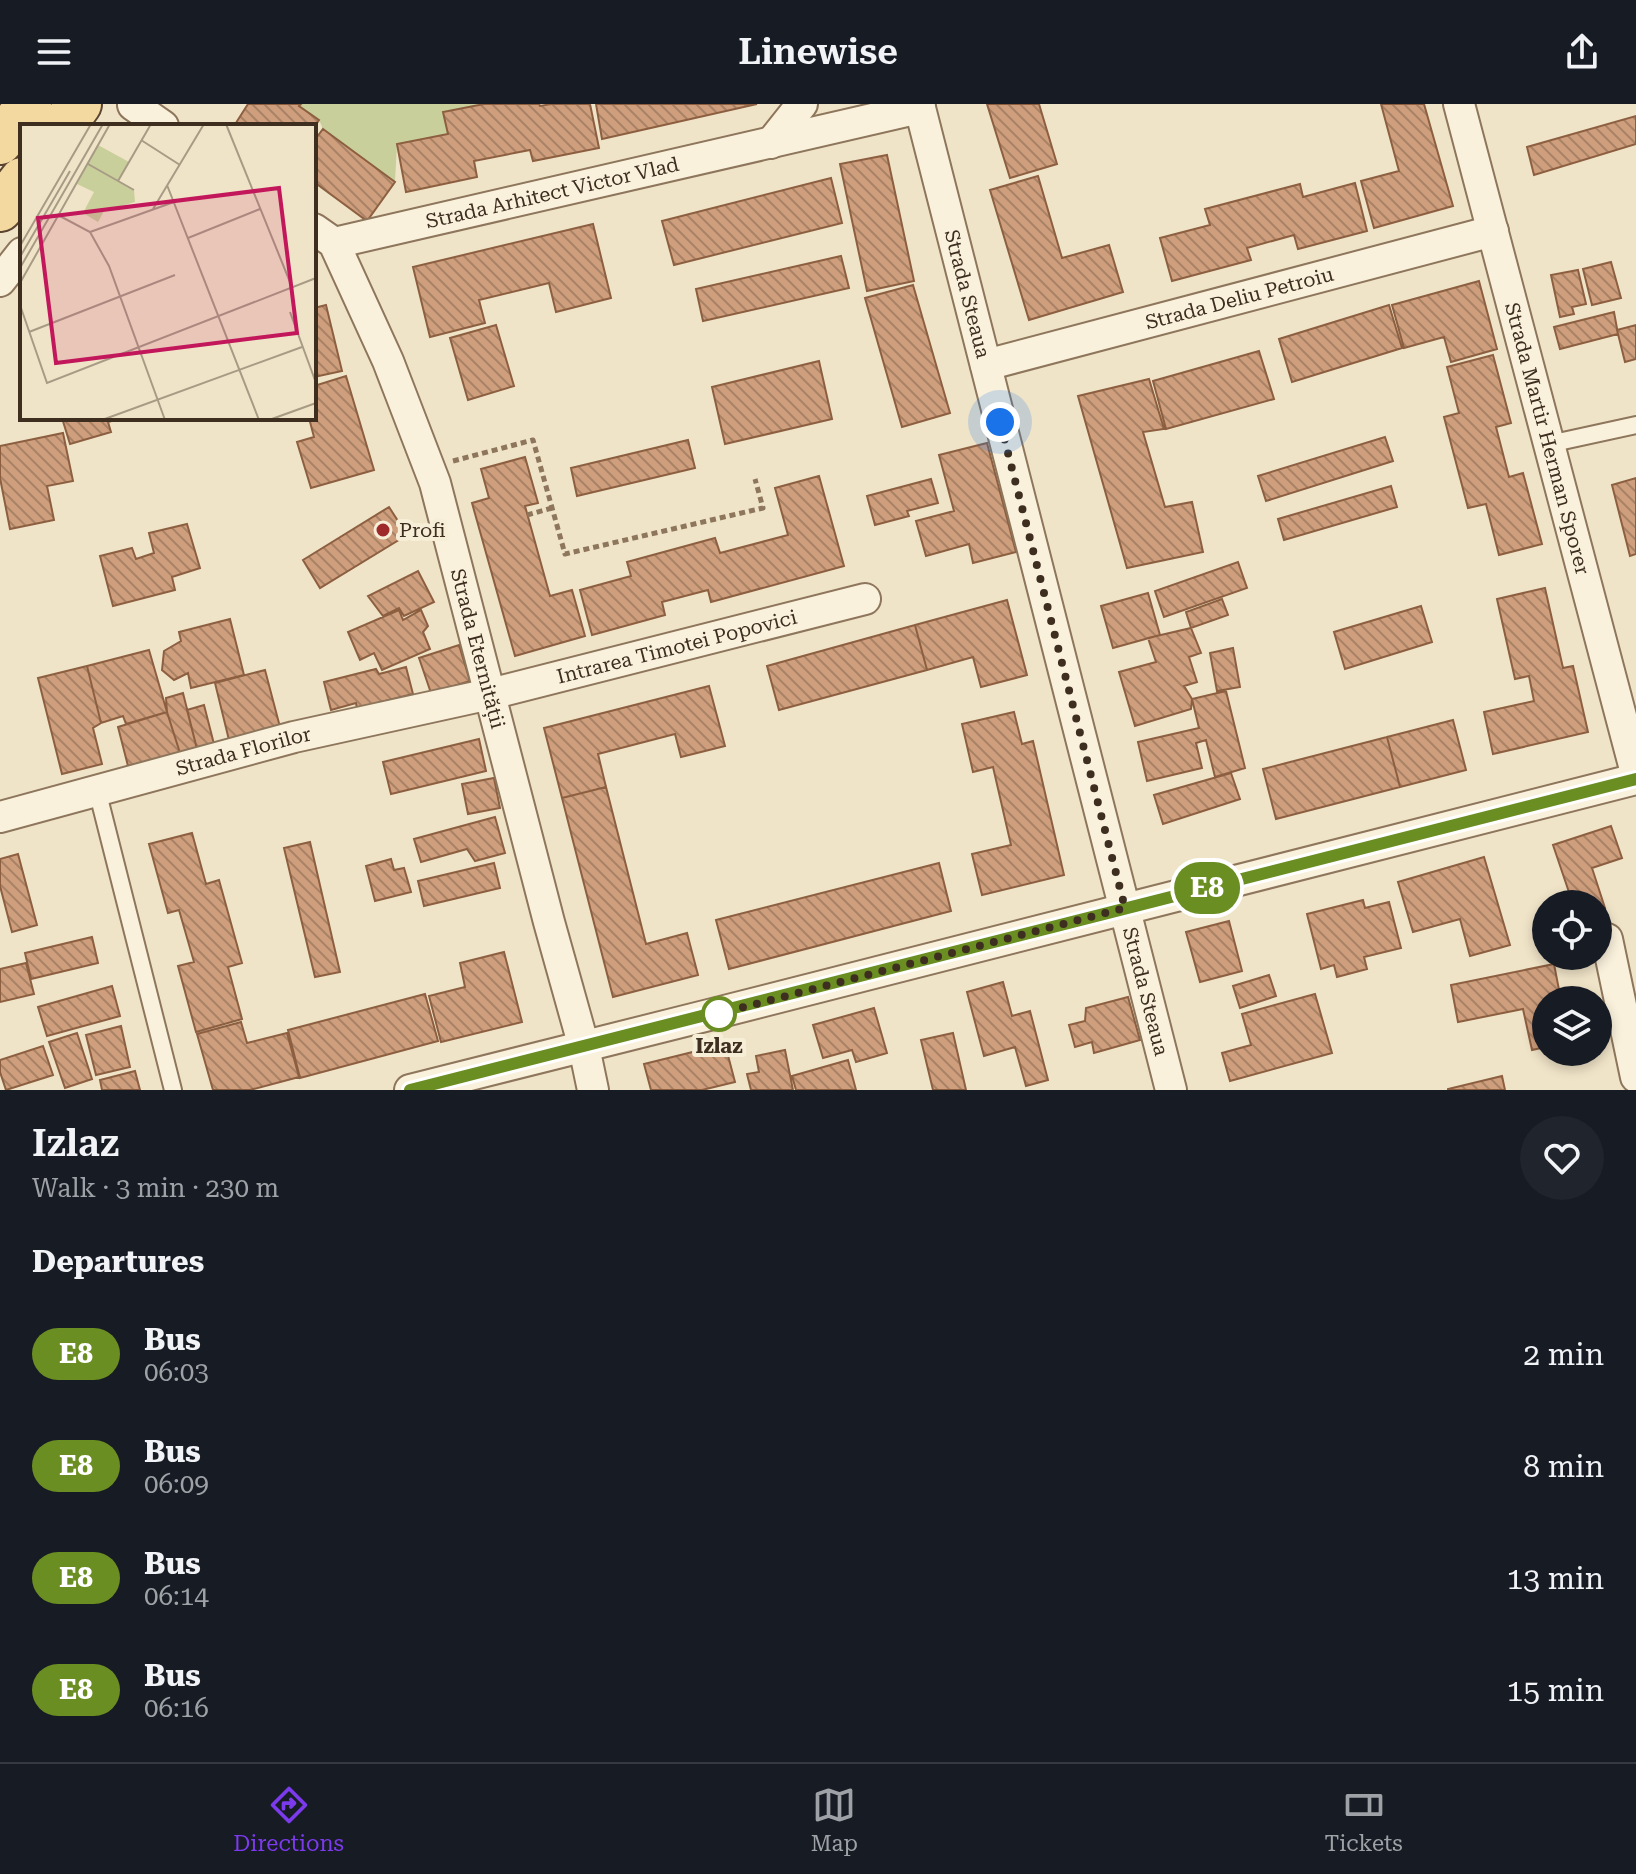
<!DOCTYPE html>
<meta charset="utf-8">
<style>
:root{--surface:#171b24;--page:#20242c;--text:#f1f3f6;--muted:#9ea1a6;--line:#363941;--accent:#7c3aed}
body{margin:0;font-family:"Roboto Serif",serif;background:var(--page);color:var(--text);height:100vh;display:flex;flex-direction:column;font-size:30px;white-space:nowrap}
*{box-sizing:border-box;margin:0}
p{font-size:26px;color:var(--muted)}
.icon{flex:none;width:44px;height:44px;fill:none;stroke:currentColor;stroke-width:2;stroke-linecap:round;stroke-linejoin:round}
.map{position:relative;height:986px;overflow:hidden}
.panel{display:flex;flex-direction:column;background:var(--surface);flex:1}
.panel>*{flex:none}
.badge{padding:0 16px;border-radius:26px;font-size:28px;line-height:52px}
.buttons{position:absolute;left:1532px;top:786px;display:grid;gap:16px}
.buttons a{display:grid;place-items:center;width:80px;height:80px;border-radius:50%;background:var(--surface);box-shadow:0 4px 12px #0003;font-size:40px}
.you{position:absolute;width:40px;height:40px;margin:-20px;border:6px solid #fff;border-radius:50%;background:#1a73e8;box-shadow:0 0 0 12px #1a73e833}
.map>.badge{position:absolute;translate:-50% -50%;box-shadow:0 0 0 4px #fff}
h2{padding:0 32px;font-size:30px;line-height:72px}
.round{display:grid;place-items:center;flex:none;width:84px;height:84px;border-radius:42px;background:var(--page)}
.overview{display:flex;align-items:center;justify-content:space-between;height:136px;padding:0 32px}
h1{font-size:38px;font-weight:600;line-height:60px}
ul{padding:0;list-style:none}
li{display:flex;align-items:center;gap:24px;height:112px;padding:0 32px}
li div{flex:1}
li b{display:block;font-size:30px}
li em{font-style:normal}
li .badge{min-width:88px;font-weight:700;text-align:center}
header{display:flex;justify-content:space-between;align-items:center;height:104px;padding:0 32px;background:var(--surface);font-size:36px;font-weight:600}
.tab-bar{display:flex;justify-content:space-around;align-items:center;height:112px;border-top:2px solid var(--line);background:var(--surface);font-size:22px;color:var(--muted)}
.tab-bar a{display:grid;justify-items:center;gap:4px}
.tab-bar .active{color:var(--accent)}
.map>svg:first-child{display:block}
.park{fill:#c9cf9b}
.building{fill:url(#building-back-hatch);stroke:#8d5f41;stroke-width:2}
.lines{fill:none;stroke-linecap:round;stroke-linejoin:round}
.service-casing{stroke:#8d765c;stroke-width:20}
.minor-casing{stroke:#8d765c;stroke-width:34}
.primary-casing{stroke:#5b4430;stroke-width:48}
.path{stroke:#8d765c;stroke-width:5;stroke-dasharray:6 4;stroke-linecap:butt}
.service{stroke:#faf1dc;stroke-width:16}
.minor{stroke:#faf1dc;stroke-width:30}
.primary{stroke:#f3d9a0;stroke-width:44}
.line-casing{stroke:#fff;stroke-width:18}
.line{stroke:#6b8e23;stroke-width:12}
.walk{stroke:#3d2e20;stroke-width:8;stroke-dasharray:0 14.4}
.poi-dot{fill:#9e2a2b;stroke:#f7eed8;stroke-width:3}
.stop-dot{fill:#fff;stroke:#6b8e23;stroke-width:4}
.labels{text-anchor:middle;stroke-width:8;stroke-linejoin:round;paint-order:stroke}
.street-label{font-size:20px;fill:#3d2e20;stroke:#f7eed8}
.poi-label{font-size:20px;fill:#3d2e20;stroke:#f7eed8;text-anchor:start}
.stop-label{font-size:20px;font-weight:bold;fill:#3d2e20;stroke:#f7eed8}
.inset-road{fill:none;stroke:#a89b85;stroke-width:2}
.view{fill:#c2185b;fill-opacity:0.15;stroke:#c2185b;stroke-width:4}
.inset-edge{fill:none;stroke:#3d2e20;stroke-width:4}
</style>
<header><svg class="icon" aria-label="menu" viewBox="0 0 24 24"><path d="M4 6h16M4 12h16M4 18h16"/></svg>Linewise<svg class="icon" aria-label="share" viewBox="0 0 24 24"><path d="M12 15V3M7 8l5-5 5 5M5 13v7h14v-7"/></svg></header>
<div class="map">
<svg width="1636" height="986" viewBox="0 0 1636 986">
<defs>
<pattern id="building-back-hatch" width="6" height="6" patternUnits="userSpaceOnUse" patternTransform="scale(2)"><rect width="6" height="6" fill="#cf9f7d"/><path d="M-1 5l2 2M0 0l6 6M5-1l2 2" fill="none" stroke="#a98266"/></pattern>
</defs>
<rect width="100%" height="100%" fill="#f0e4c8"/>
<path class="park" d="M301,0H484L443,8L448,30L397,40L395,78L323,25L319,16L299,2Z"/>
<path class="building" d="M248,0H301L299,2L319,16L314,24V22H234Z
M484,0H539L540,2L551,0H590L599,44L533,57L530,46L474,57L477,73L406,88L397,40L448,30L443,8Z
M596,0H757L602,35Z
M987,0H1039L1057,60L1010,74Z
M1381,0H1424L1453,102L1374,124L1361,77L1399,67Z
M1636,12V40L1534,71L1527,43Z
M323,25L395,78L367,117L314,78V37Z
M887,51L914,177L867,187L840,60Z
M1038,72L1062,154L1109,141L1123,188L1029,216L990,86Z
M831,74L842,119L674,161L662,117Z
M1355,79L1367,127L1298,145L1294,131L1247,144L1251,156L1172,177L1160,134L1210,121L1205,105L1300,80L1303,93Z
M593,120L611,194L556,208L549,179L479,196L485,219L430,233L413,163Z
M841,152L849,184L703,217L696,185Z
M1611,158L1621,194L1592,201L1583,165Z
M1578,166L1586,200L1572,203L1574,210L1560,213L1551,171Z
M1479,177L1497,245L1451,258L1444,233L1404,244L1392,201Z
M913,181L950,309L902,323L865,194Z
M326,201L342,267L314,273V204Z
M1389,201L1402,244L1292,278L1279,235Z
M1614,208L1618,230L1560,245L1554,223Z
M496,221L514,282L468,296L450,234Z
M1636,221V255L1625,258L1617,226Z
M1259,247L1274,295L1166,325L1153,277Z
M1493,251L1511,319L1496,323L1509,373L1523,369L1542,440L1499,451L1486,400L1468,404L1444,313L1459,309L1447,263Z
M819,257L832,315L725,340L712,283Z
M346,272L374,366L311,384L297,338L314,333L309,314H314V282Z
M1149,275L1164,325L1143,328L1165,403L1192,398L1203,448L1127,464L1078,292Z
M62,314H122L108,318L111,328L70,340Z
M63,329L73,377L47,382L54,416L10,425L0,374V342Z
M1385,333L1393,357L1266,397L1258,372Z
M688,336L695,364L577,392L571,364Z
M987,339L1016,448L973,459L969,440L926,452L916,417L954,407L939,351Z
M525,353L538,399L525,402L550,492L572,486L585,532L515,552L472,399L489,394L481,365Z
M819,372L844,462L711,498L708,486L662,498L665,511L592,531L580,486L631,472L627,458L715,434L720,449L788,431L775,384Z
M1636,374V450L1630,452L1612,381Z
M931,375L938,399L907,407L909,412L875,421L867,392Z
M1391,382L1397,403L1284,436L1278,415Z
M389,403L407,431L320,484L303,456Z
M187,420L200,464L172,473L175,486L113,502L100,452L132,444L136,455L154,449L149,429Z
M1238,458L1247,484L1164,513L1155,487Z
M418,467L434,498L404,512L399,504L383,512L368,492Z
M1545,484L1563,564L1573,562L1588,628L1493,650L1484,608L1534,597L1529,572L1515,575L1497,495Z
M1148,489L1160,531L1113,544L1101,502Z
M1222,495L1228,511L1191,524L1186,508Z
M1007,496L1027,571L981,583L973,553L927,566L915,521Z
M1421,502L1432,538L1345,565L1334,528Z
M399,506L403,516L421,506L428,522L423,528L430,545L382,566L374,549L360,556L348,528Z
M230,515L244,571L191,584L188,569L174,576L162,566L164,547L181,537L179,528Z
M915,521L927,566L779,606L767,562Z
M1191,524L1201,549L1189,553L1197,578L1184,582L1192,595L1191,605L1135,622L1119,568L1156,558L1148,534Z
M459,541L470,577L431,589L419,554Z
M1233,544L1240,583L1217,587L1210,549Z
M149,546L167,608L126,620L123,612L101,619L87,562Z
M87,562L101,619L93,624L102,660L62,670L38,574Z
M406,563L413,590L357,604L356,599L331,606L324,578L376,565L379,570Z
M265,566L280,623L229,636L215,579Z
M709,582L725,642L681,653L675,630L598,650L606,683L562,694L544,624Z
M1226,587L1245,664L1215,673L1206,636L1196,639L1202,664L1147,677L1138,638L1199,624L1192,595Z
M183,589L197,645L180,649L167,608L166,594Z
M204,601L214,640L197,645L187,606Z
M167,608L180,649L128,662L118,623Z
M1014,608L1022,640L1033,637L1064,771L982,791L972,750L1011,741L993,663L973,668L962,620Z
M1453,616L1466,666L1400,683L1387,633Z
M1387,633L1400,683L1276,715L1263,665Z
M479,635L486,667L391,690L383,658Z
M1231,669L1240,695L1163,720L1154,691Z
M494,674L500,704L468,710L462,680Z
M606,683L646,840L687,829L698,871L613,893L562,694Z
M495,713L505,749L475,757L467,745L421,758L414,735Z
M1611,722L1622,754L1592,764L1605,804L1598,806V800H1573L1553,741Z
M192,729L206,780L219,776L242,859L228,863L242,915L196,928L178,862L194,858L179,806L168,809L149,740Z
M310,738L340,868L315,873L284,744Z
M18,750L37,821L12,828L0,782V755Z
M1484,753L1510,841L1470,852L1460,815L1413,828L1398,778Z
M391,755L394,766L404,764L411,788L375,797L366,762Z
M494,759L500,784L424,802L418,777Z
M939,759L951,807L729,865L716,816Z
M1363,796L1365,804L1389,798L1401,844L1364,853L1367,865L1337,873L1334,861L1321,865L1307,810Z
M1229,817L1242,867L1200,878L1186,828Z
M92,833L98,859L31,875L25,849Z
M504,848L522,918L441,938L429,892L465,883L460,859Z
M26,859L34,890L0,898V865Z
M1554,860L1561,896H1546V943L1532,946L1523,905L1458,918L1451,881Z
M1269,871L1276,892L1240,904L1233,882Z
M1003,878L1012,912L1030,907L1048,976L1026,982L1015,943L984,952L967,888Z
M112,882L120,912L47,932L38,903Z
M425,890L438,937L300,974L288,926Z
M1315,890L1332,949L1230,977L1222,949L1251,941L1242,910Z
M1128,893L1140,936L1094,949L1092,938L1075,943L1069,921L1085,917L1086,904Z
M874,904L887,949L856,958L852,946L823,954L813,921Z
M241,918L247,939L287,929L299,973L250,986H213L197,930Z
M121,922L130,963L96,971L86,931Z
M77,929L92,975L65,984L49,938Z
M953,929L966,986H933L921,936Z
M725,940L735,978L702,986H651L644,960Z
M43,942L53,971L6,986L0,968V956Z
M785,946L793,986H751L747,970L759,968L756,952Z
M848,956L856,986H796L792,972Z
M135,967L140,986H102L100,976Z
M1502,972L1505,986H1448V985Z"/>
<g class="lines">
<defs>
<path id="service" d="M1549,340L1636,321
M97,686L173,986"/>
<g id="minor">
<path id="s1" d="M919,0L1171,986"/>
<path id="s2" d="M1459,0L1636,669"/>
<path d="M133,1L163,22"/>
<path d="M771,39L802,0"/>
<path id="s3" d="M314,125L334,139L388,257L435,379L549,818L584,943L593,986"/>
<path id="s4" d="M334,139L920,4"/>
<path d="M0,177L22,149"/>
<path id="s5" d="M986,261L1493,127"/>
<path id="s6" d="M0,713L294,633L490,590L865,495"/>
<path d="M1607,835L1636,973"/>
<path d="M410,986C819,884 1227,779 1636,675"/>
</g>
<path id="primary" d="M63,22L79,0
M0,38L29,0
M0,105L22,76"/>
</defs>
<use href="#service" class="service-casing"/>
<use href="#minor" class="minor-casing"/>
<use href="#primary" class="primary-casing"/>
<path class="path" d="M453,357L533,336L565,450L763,404L755,375
M527,411L552,404"/>
<use href="#service" class="service"/>
<use href="#minor" class="minor"/>
<use href="#primary" class="primary"/>
</g>
<g class="lines">
<defs>
<path id="line" d="M410,986C819,884 1227,778 1636,675"/>
</defs>
<use href="#line" class="line-casing"/>
<use href="#line" class="line"/>
<path class="walk" d="M719,910H717L1125,804L1000,318"/>
</g>
<circle class="poi-dot" cx="383" cy="426" r="8"/>
<circle class="stop-dot" cx="719" cy="910" r="16"/>
<g class="labels">
<g class="street-label">
<text dy="7" stroke="none"><textPath href="#s4" startOffset="224">Strada Arhitect Victor Vlad</textPath></text>
<text dy="7" stroke="none"><textPath href="#s1" startOffset="196">Strada Steaua</textPath></text>
<text dy="7" stroke="none"><textPath href="#s5" startOffset="262">Strada Deliu Petroiu</textPath></text>
<text dy="7" stroke="none"><textPath href="#s2" startOffset="346">Strada Martir Herman Sporer</textPath></text>
<text dy="7" stroke="none"><textPath href="#s6" startOffset="698">Intrarea Timotei Popovici</textPath></text>
<text dy="7" stroke="none"><textPath href="#s3" startOffset="456">Strada Eternității</textPath></text>
<text dy="7" stroke="none"><textPath href="#s6" startOffset="252">Strada Florilor</textPath></text>
<text dy="7" stroke="none"><textPath href="#s1" startOffset="916">Strada Steaua</textPath></text>
</g>
<g class="poi-label">
<text x="399" y="433">Profi</text>
</g>
<g class="stop-label">
<text x="719" y="949">Izlaz</text>
</g>
</g>
<g transform="translate(20 20)">
<rect width="296" height="296" fill="#f0e4c8"/>
<path d="M78,21L109,38L98,57L114,66L115,78L84,87L78,98L63,89L74,68L57,60Z" fill="#c9cf9b"/>
<path class="inset-road" d="M206,0L272,163M121,16L160,41M68,40L114,66M98,57L131,0M147,61L239,296M133,85L184,0M38,91L70,108L89,142L145,296M70,108L154,78M168,114L240,85M0,122L71,0M0,133L50,47M0,144L83,0M0,159L90,0M0,181L27,259L296,154M270,188L296,259M9,208L155,151M82,296L282,223M249,296L296,279"/>
<path class="view" d="M259,64L277,209L36,239L18,94Z"/>
<rect width="296" height="296" class="inset-edge"/>
</g>
</svg>
<div class="buttons">
<a><svg class="icon" aria-label="locate" viewBox="0 0 24 24"><circle cx="12" cy="12" r="6"/><path d="M12 2v4M12 18v4M2 12h4M18 12h4"/></svg></a>
<a><svg class="icon" aria-label="layers" viewBox="0 0 24 24"><path d="M12 4l9 5-9 5-9-5zM3 14l9 5 9-5"/></svg></a>
</div>
<div class="you" style="left:1000px;top:318px"></div>
<b class="badge" style="left:1207px;top:784px;background:#6b8e23;color:#fff">E8</b>
</div>
<section class="panel">
<div class="overview"><div><h1>Izlaz</h1><p>Walk · 3 min · 230 m</p></div><a class="round"><svg class="icon" aria-label="heart" viewBox="0 0 24 24"><path d="M12 20l-8-8c-3-5 5-10 8-4 3-6 11-1 8 4z"/></svg></a></div>
<h2>Departures</h2>
<ul>
<li><span class="badge" style="background:#6b8e23;color:#fff">E8</span><div><b>Bus</b><p>06:03</p></div><em>2 min</em></li>
<li><span class="badge" style="background:#6b8e23;color:#fff">E8</span><div><b>Bus</b><p>06:09</p></div><em>8 min</em></li>
<li><span class="badge" style="background:#6b8e23;color:#fff">E8</span><div><b>Bus</b><p>06:14</p></div><em>13 min</em></li>
<li><span class="badge" style="background:#6b8e23;color:#fff">E8</span><div><b>Bus</b><p>06:16</p></div><em>15 min</em></li>
</ul>
</section>
<nav class="tab-bar">
<a class="active"><svg class="icon" aria-label="directions" viewBox="0 0 24 24"><path d="M12 3l9 9-9 9-9-9zM9 14v-3h6M13 9l2 2-2 2"/></svg>Directions</a>
<a><svg class="icon" aria-label="map" viewBox="0 0 24 24"><path d="M3 6l6-2 6 2 6-2v14l-6 2-6-2-6 2zM9 4v14M15 6v14"/></svg>Map</a>
<a><svg class="icon" aria-label="tickets" viewBox="0 0 24 24"><path d="M3 7h18v10H3zM15 7v10"/></svg>Tickets</a>
</nav>
